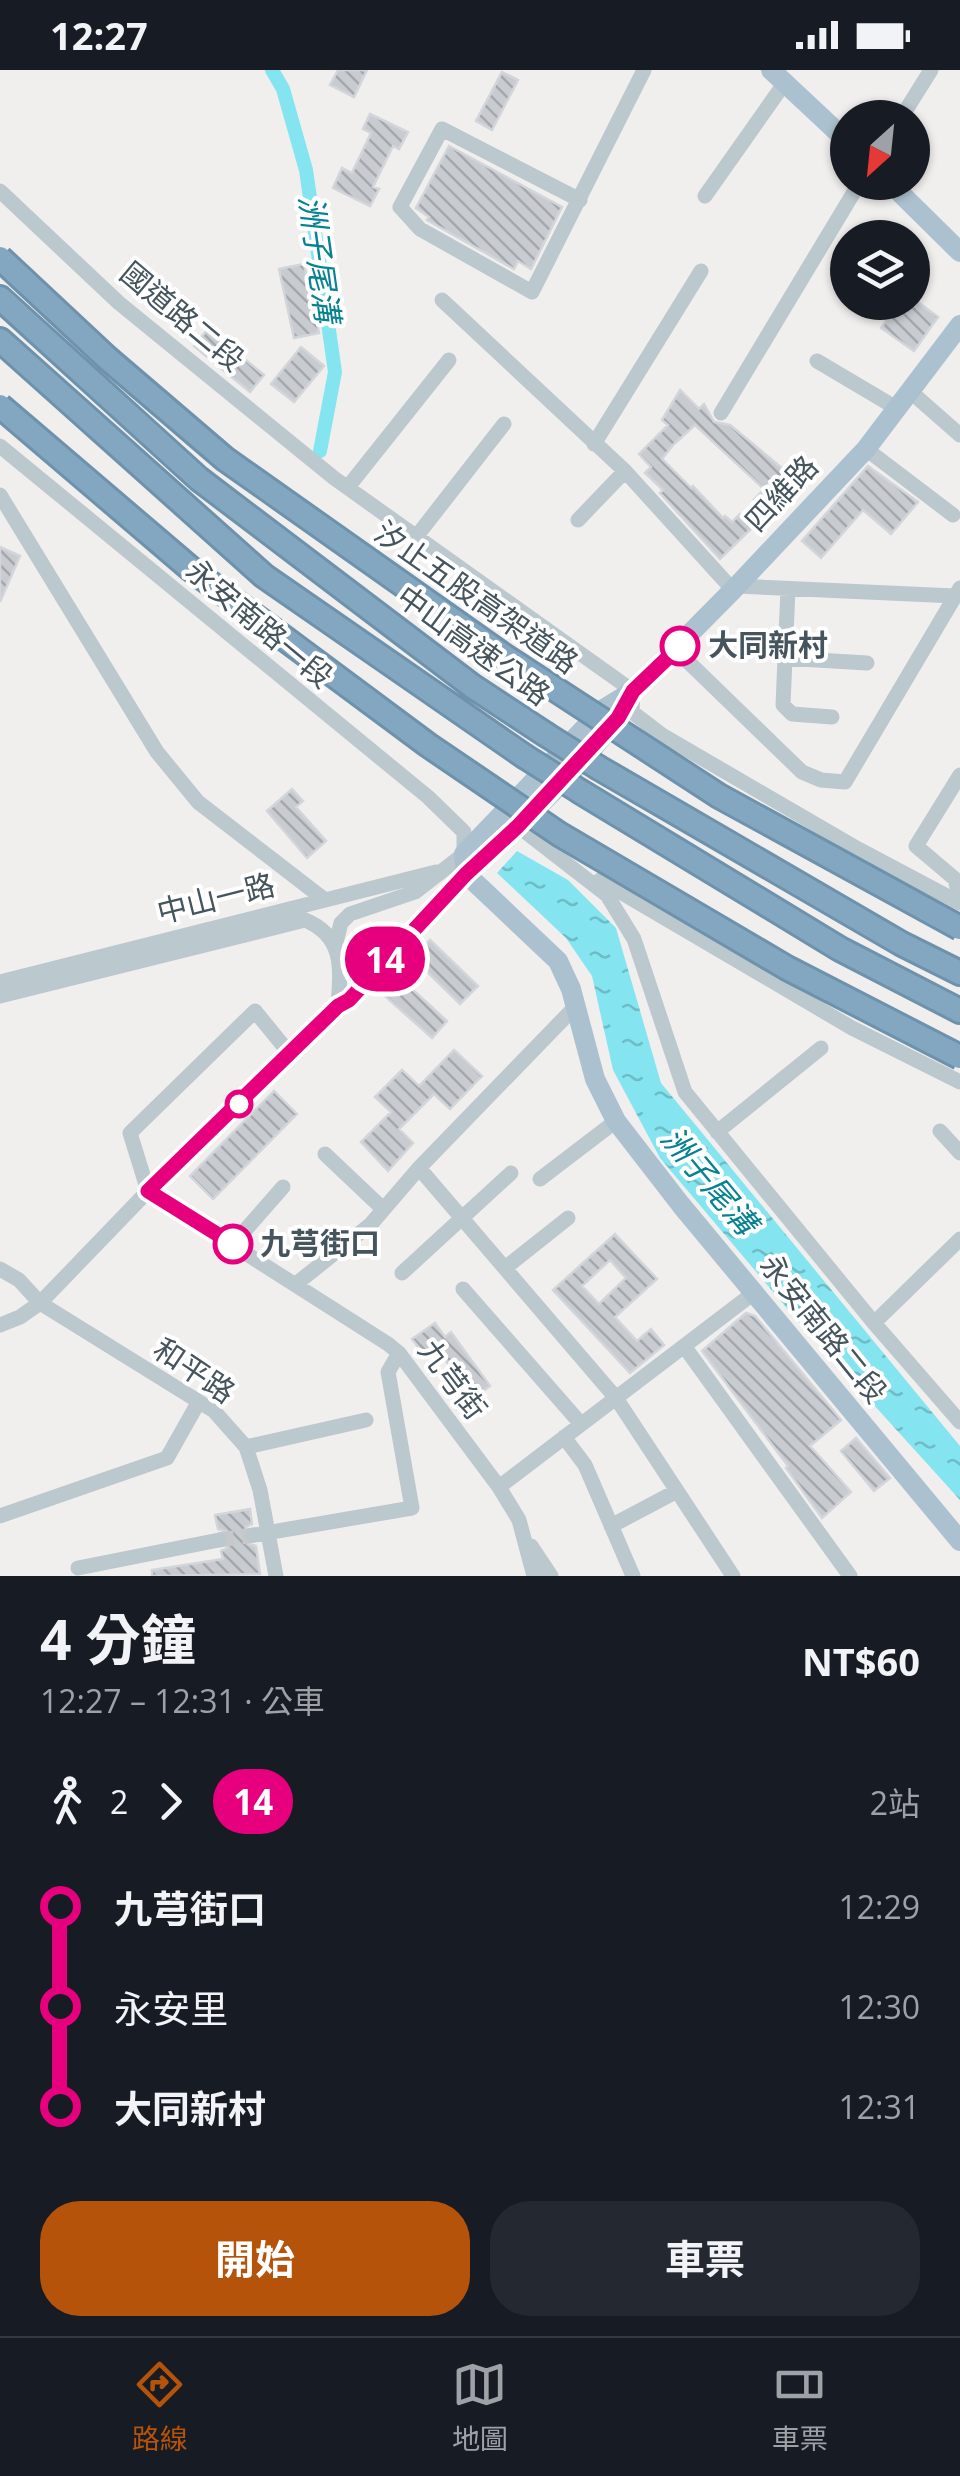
<!DOCTYPE html>
<html lang="zh-TW">
<meta charset="utf-8">
<style>
:root{--surface:#171b24;--page:#242831;--text:#f1f3f6;--muted:#9ea1a6;--line:#363941;--accent:#b45309}
body{margin:0;font-family:"Open Sans","Noto Sans TC",sans-serif;background:var(--page);color:var(--text);height:100vh;display:flex;flex-direction:column;font-size:38px;white-space:nowrap}
*{box-sizing:border-box;margin:0}
p{font-size:32px;color:var(--muted)}
.icon{flex:none;width:55px;height:55px;fill:none;stroke:currentColor;stroke-width:2;stroke-linecap:round;stroke-linejoin:round}
.map{position:relative;height:1506px;overflow:hidden}
.details{display:flex;flex-direction:column;background:var(--surface);flex:1}
.details>*{flex:none}
.badge{padding:0 20px;border-radius:32px;font-size:35px;line-height:65px}
.needle{width:65px;rotate:207deg}
.buttons{position:absolute;left:830px;top:30px;display:grid;gap:20px}
.buttons a{display:grid;place-items:center;width:100px;height:100px;border-radius:50%;background:var(--surface);box-shadow:0 2px 8px #0004;font-size:50px}
.map>.badge{position:absolute;translate:-50% -50%;box-shadow:0 0 0 5px #fff}
.legs{display:flex;align-items:center;gap:15px;height:110px;padding:0 40px;font-size:32px}
.legs p{margin-inline-start:auto}
.head{display:flex;align-items:center;justify-content:space-between;height:170px;padding:0 40px}
h1{font-size:55px;font-weight:700;line-height:75px}
.cta{display:flex;gap:20px;margin-top:auto;padding:20px 40px}
.cta a{flex:1;height:115px;border-radius:40px;background:var(--accent);color:#fff;font-size:40px;font-weight:700;line-height:115px;text-align:center}
.cta a+a{background:var(--page);color:var(--text)}
ul{padding:0 40px;list-style:none}
li{display:flex;align-items:center;gap:35px;height:100px;font-size:38px}
li i{display:grid;place-items:center;width:15px;height:100%;margin:0 12px;background:currentColor}
li i::after{content:'';width:25px;height:25px;margin:-12px;border:8px solid;border-radius:50%;background:var(--surface)}
li p{margin-inline-start:auto}
li:first-child i{background:linear-gradient(#0000 50%,currentColor 0)}
li:last-child i{background:linear-gradient(currentColor 50%,#0000 0)}
.status{display:flex;justify-content:space-between;align-items:center;height:70px;padding:0 50px;background:var(--surface);direction:ltr}
.status svg{height:28px;fill:currentColor}
.dock{display:flex;justify-content:space-around;align-items:center;height:140px;border-top:2px solid var(--line);background:var(--surface);font-size:28px;color:var(--muted)}
.dock a{display:grid;justify-items:center;gap:5px}
.dock .active{color:var(--accent)}
.map>svg:first-child{display:block}
.water{fill:url(#water-ripples)}
.lines{fill:none;stroke-linecap:round;stroke-linejoin:round}
.canal{stroke:#84e5f1;stroke-width:14}
.building{fill:url(#building-back-hatch);stroke:#d2d5da;stroke-width:2.5;fill-rule:evenodd}
.minor-tunnel{stroke:#c6c8ca;stroke-width:15;stroke-dasharray:15 8;stroke-linecap:butt}
.highway-casing{stroke:#6e92ac;stroke-width:28}
.minor{stroke:#bbc8ce;stroke-width:15}
.major{stroke:#acc1cf;stroke-width:20}
.highway{stroke:#83a7c0;stroke-width:22}
.highway-bridge-casing{stroke:#6e92ac;stroke-width:28;stroke-linecap:butt}
.highway-bridge{stroke:#83a7c0;stroke-width:22}
.line-1-casing{stroke:#fff;stroke-width:22}
.line-1{stroke:#e6007e;stroke-width:15}
.stop-1-dot{fill:#fff;stroke:#e6007e;stroke-width:5}
.labels{text-anchor:middle;stroke-width:8;stroke-linejoin:round;paint-order:stroke}
.street-label{font-size:30px;fill:#45545d;stroke:#fff}
.stop-label{font-size:30px;font-weight:bold;fill:#45545d;stroke:#fff;text-anchor:start}
.water-label{font-size:32px;font-style:italic;fill:#078291;stroke:#fff}
</style>
<div class="status"><b>12:27</b><svg viewBox="0 0 49 12"><path d="M0 12V9h3v3zM5 12V6h3v6zM10 12V3h3v9zM15 12V0h3v12zM26 1h20v11H26zM47 4h2v5h-2z"/></svg></div>
<div class="map">
<svg width="960" height="1506" viewBox="0 0 960 1506">
<defs>
<pattern id="water-ripples" width="26" height="14" patternUnits="userSpaceOnUse" patternTransform="scale(2.5)"><rect width="26" height="14" fill="#84e5f1"/><path d="M2 4q2-2 4 0t4 0M15 11q2-2 4 0t4 0" fill="none" stroke="#6ebcc6"/></pattern>
<pattern id="building-back-hatch" width="6" height="6" patternUnits="userSpaceOnUse" patternTransform="scale(2.5)"><rect width="6" height="6" fill="#c8ccd1"/><path d="M-1 5l2 2M0 0l6 6M5-1l2 2" fill="none" stroke="#a4a8ad"/></pattern>
</defs>
<rect width="100%" height="100%" fill="#f1eeee"/>
<path class="water" d="M517,781L568,810L616,858L661,1013L960,1376V1430L796,1249L660,1088L613,1000L592,906L566,868L497,803Z"/>
<g class="lines">
<path class="canal" d="M272,0L283,19L306,100L335,302L320,381"/>
</g>
<path class="building" d="M338,0H367L354,27L330,15Z
M502,2L518,10L492,60L476,51Z
M370,44L408,62L399,79L393,76L373,117L379,119L370,136L333,118L342,98L352,103L371,63L363,59Z
M449,76L562,137L531,199L518,191L514,199L427,150L429,147L416,138Z
M304,194L319,263L294,268L279,199Z
M899,232H918L938,247L914,281L881,258Z
M208,259L264,305L250,322L194,276Z
M301,277L324,296L294,332L271,314Z
M680,320L699,339L704,334L714,352L730,355L795,409L767,441L754,430L764,419L695,355L673,375L662,389L691,418L693,416L723,448L725,446L732,452L740,444L753,457L720,489L660,423L663,420L645,403L651,397L639,384L668,355L662,350Z
M868,396L918,432L891,464L863,440L821,488L802,471Z
M0,477L20,486L0,532Z
M292,719L303,731L296,737L326,771L307,788L267,741Z
M430,870L478,916L460,934L413,888Z
M400,908L447,951L432,968L385,926Z
M454,980L482,1006L450,1039L434,1024L399,1059L413,1073L388,1101L361,1072L391,1042L375,1027L402,1000L419,1016Z
M274,1021L297,1044L213,1129L190,1106Z
M615,1164L657,1209L615,1247L637,1271L651,1259L664,1275L630,1303L553,1220ZM610,1190L626,1208L599,1234L582,1216Z
M746,1243L755,1246L841,1350L810,1376L851,1422L822,1448L786,1398L788,1396L702,1281Z
M435,1253L445,1267L451,1262L490,1316L479,1324L485,1332L468,1343L455,1325L466,1318L437,1279L426,1287L412,1269Z
M856,1368L890,1408L874,1421L841,1381Z
M250,1439L252,1454L246,1457L243,1466L246,1473L256,1476L260,1504L152,1506V1500L223,1489L221,1481L227,1478L230,1469L227,1462L218,1459L215,1445Z"/>
<g class="lines">
<path class="minor-tunnel" d="M219,1470L254,1465"/>
<defs>
<path id="highway" d="M0,228L199,409L472,616L545,664
M0,270L264,506L524,686
M599,698L902,874L960,903
M581,722L840,879L960,941"/>
</defs>
<use href="#highway" class="highway-casing"/>
<path class="minor" d="M901,48L931,0
M0,121L119,233L334,408L633,621L632,642L662,665L858,779L960,833
M705,126L786,11
M580,130L442,59L400,137L420,159L532,222L644,0
M442,230L625,401L733,520
M817,291L898,339
M911,322L960,365
M721,343L860,112
M594,374L701,201
M0,376L428,727L464,762V784L415,822L350,844L341,853L335,876
M866,379L953,445
M348,417L449,290
M0,425L157,682L198,732L325,830
M578,450L625,401
M416,467L504,354
M737,516L955,526
M788,519L783,635L792,644L832,647
M676,580L802,702L821,710L845,712L960,518
M783,588L867,593
M960,705L916,776L955,809L960,830
M518,756L607,825L634,869L685,1022L874,1253L960,1352
M600,810L852,958L960,1012
M335,876L356,888L380,894
M0,912L436,802
M0,926L305,850C344,866 341,898 338,935
M940,1061L960,1083
M717,1062L821,978
M325,1084L383,1139
M419,1098L616,1328L733,1506
M540,1109L616,1051
M148,1121L388,1274L399,1283L499,1417L519,1450L534,1506
M148,1121L130,1063L255,941L290,984
M233,1174L283,1117
M505,1198L568,1148
M0,1199L19,1210L40,1233L214,1341L246,1377L260,1420L276,1506
M402,1203L511,1103
M296,1214L371,1154L419,1098L574,938
M463,1219L581,1354
M874,1253L960,1169
M0,1255L20,1247L40,1233L148,1121L338,935L349,931L466,804
M684,1276L850,1506
M564,1367L585,1395L633,1506
M246,1377L366,1350
M499,1417L755,1222
M0,1446L167,1388L198,1333
M611,1456L677,1421
M254,1465L412,1438L388,1302L399,1283
M531,1476L551,1506
M78,1498L219,1470"/>
<path class="major" d="M771,0L848,72
M889,112L960,182
M960,255L866,379L733,520L633,621L602,640L464,784L466,804L558,891L571,919L595,1009L616,1051L681,1135L960,1471
M466,804C519,755 599,684 633,622"/>
<use href="#highway" class="highway"/>
<defs>
<path id="highway-bridge" d="M0,188L107,288L225,389L504,586L719,726L960,858
M0,336L191,499L428,675L559,764L787,898L960,987
M545,664L599,698
M524,686L581,722"/>
</defs>
<use href="#highway-bridge" class="highway-bridge-casing"/>
<use href="#highway-bridge" class="highway-bridge"/>
</g>
<g class="lines">
<defs>
<path id="line-1" d="M233,1174L148,1121L338,936L349,930L466,804L518,756L618,648L633,621L680,576"/>
</defs>
<use href="#line-1" class="line-1-casing"/>
<use href="#line-1" class="line-1"/>
</g>
<g class="stop-1-dot">
<circle cx="680" cy="576" r="18"/>
<circle cx="239" cy="1034" r="12"/>
<circle cx="233" cy="1174" r="18"/>
</g>
<g class="labels">
<g class="street-label">
<text transform="translate(182 247) rotate(40)" y="10">國道路二段</text>
<text transform="translate(782 424) rotate(-47)" y="10">四維路</text>
<text transform="translate(476 528) rotate(35)" y="10">汐止五股高架道路</text>
<text transform="translate(259 554) rotate(40)" y="10">永安南路一段</text>
<text transform="translate(473 576) rotate(36)" y="10">中山高速公路</text>
<text transform="translate(216 829) rotate(-14)" y="10">中山一路</text>
<text transform="translate(823 1259) rotate(51)" y="10">永安南路二段</text>
<text transform="translate(194 1301) rotate(34)" y="10">和平路</text>
<text transform="translate(452 1310) rotate(53)" y="10">九芎街</text>
</g>
<g class="stop-label">
<text x="708" y="586">大同新村</text>
<text x="260" y="1184">九芎街口</text>
</g>
<g class="water-label">
<text transform="translate(319 189) rotate(82)" y="11">洲子尾溝</text>
<text transform="translate(709 1111) rotate(50)" y="11">洲子尾溝</text>
</g>
</g>
</svg>
<div class="buttons">
<a><svg class="needle" viewBox="-14 -14 28 28"><path d="M0-13l5 13h-10z" fill="#e53935"/><path d="M0 13l5-13h-10z" fill="#9ea1a6"/></svg></a>
<a><svg class="icon" aria-label="layers" viewBox="0 0 24 24"><path d="M12 4l9 5-9 5-9-5zM3 14l9 5 9-5"/></svg></a>
</div>
<b class="badge" style="left:385px;top:889px;background:#e6007e;color:#fff">14</b>
</div>
<section class="details">
<div class="head"><div><h1>4 分鐘</h1><p>12:27 – 12:31 · 公車</p></div><b>NT$60</b></div>
<div class="legs"><svg class="icon" aria-label="walk" viewBox="0 0 24 24"><circle cx="13" cy="4" r="2"/><path d="M13 8l-2 6 4 7M11 14l-3 7M7 12l3-4h3l4 4"/></svg>2<svg class="icon" aria-label="forward" viewBox="0 0 24 24"><path d="M9 5l7 7-7 7"/></svg><b class="badge" style="background:#e6007e;color:#fff">14</b><p>2站</p></div>
<ul>
<li><i style="color:#e6007e"></i><b>九芎街口</b><p>12:29</p></li>
<li><i style="color:#e6007e"></i><span>永安里</span><p>12:30</p></li>
<li><i style="color:#e6007e"></i><b>大同新村</b><p>12:31</p></li>
</ul>
<div class="cta"><a>開始</a><a>車票</a></div>
</section>
<nav class="dock">
<a class="active"><svg class="icon" aria-label="directions" viewBox="0 0 24 24"><path d="M12 3l9 9-9 9-9-9zM9 14v-3h6M13 9l2 2-2 2"/></svg>路線</a>
<a><svg class="icon" aria-label="map" viewBox="0 0 24 24"><path d="M3 6l6-2 6 2 6-2v14l-6 2-6-2-6 2zM9 4v14M15 6v14"/></svg>地圖</a>
<a><svg class="icon" aria-label="tickets" viewBox="0 0 24 24"><path d="M3 7h18v10H3zM15 7v10"/></svg>車票</a>
</nav>
